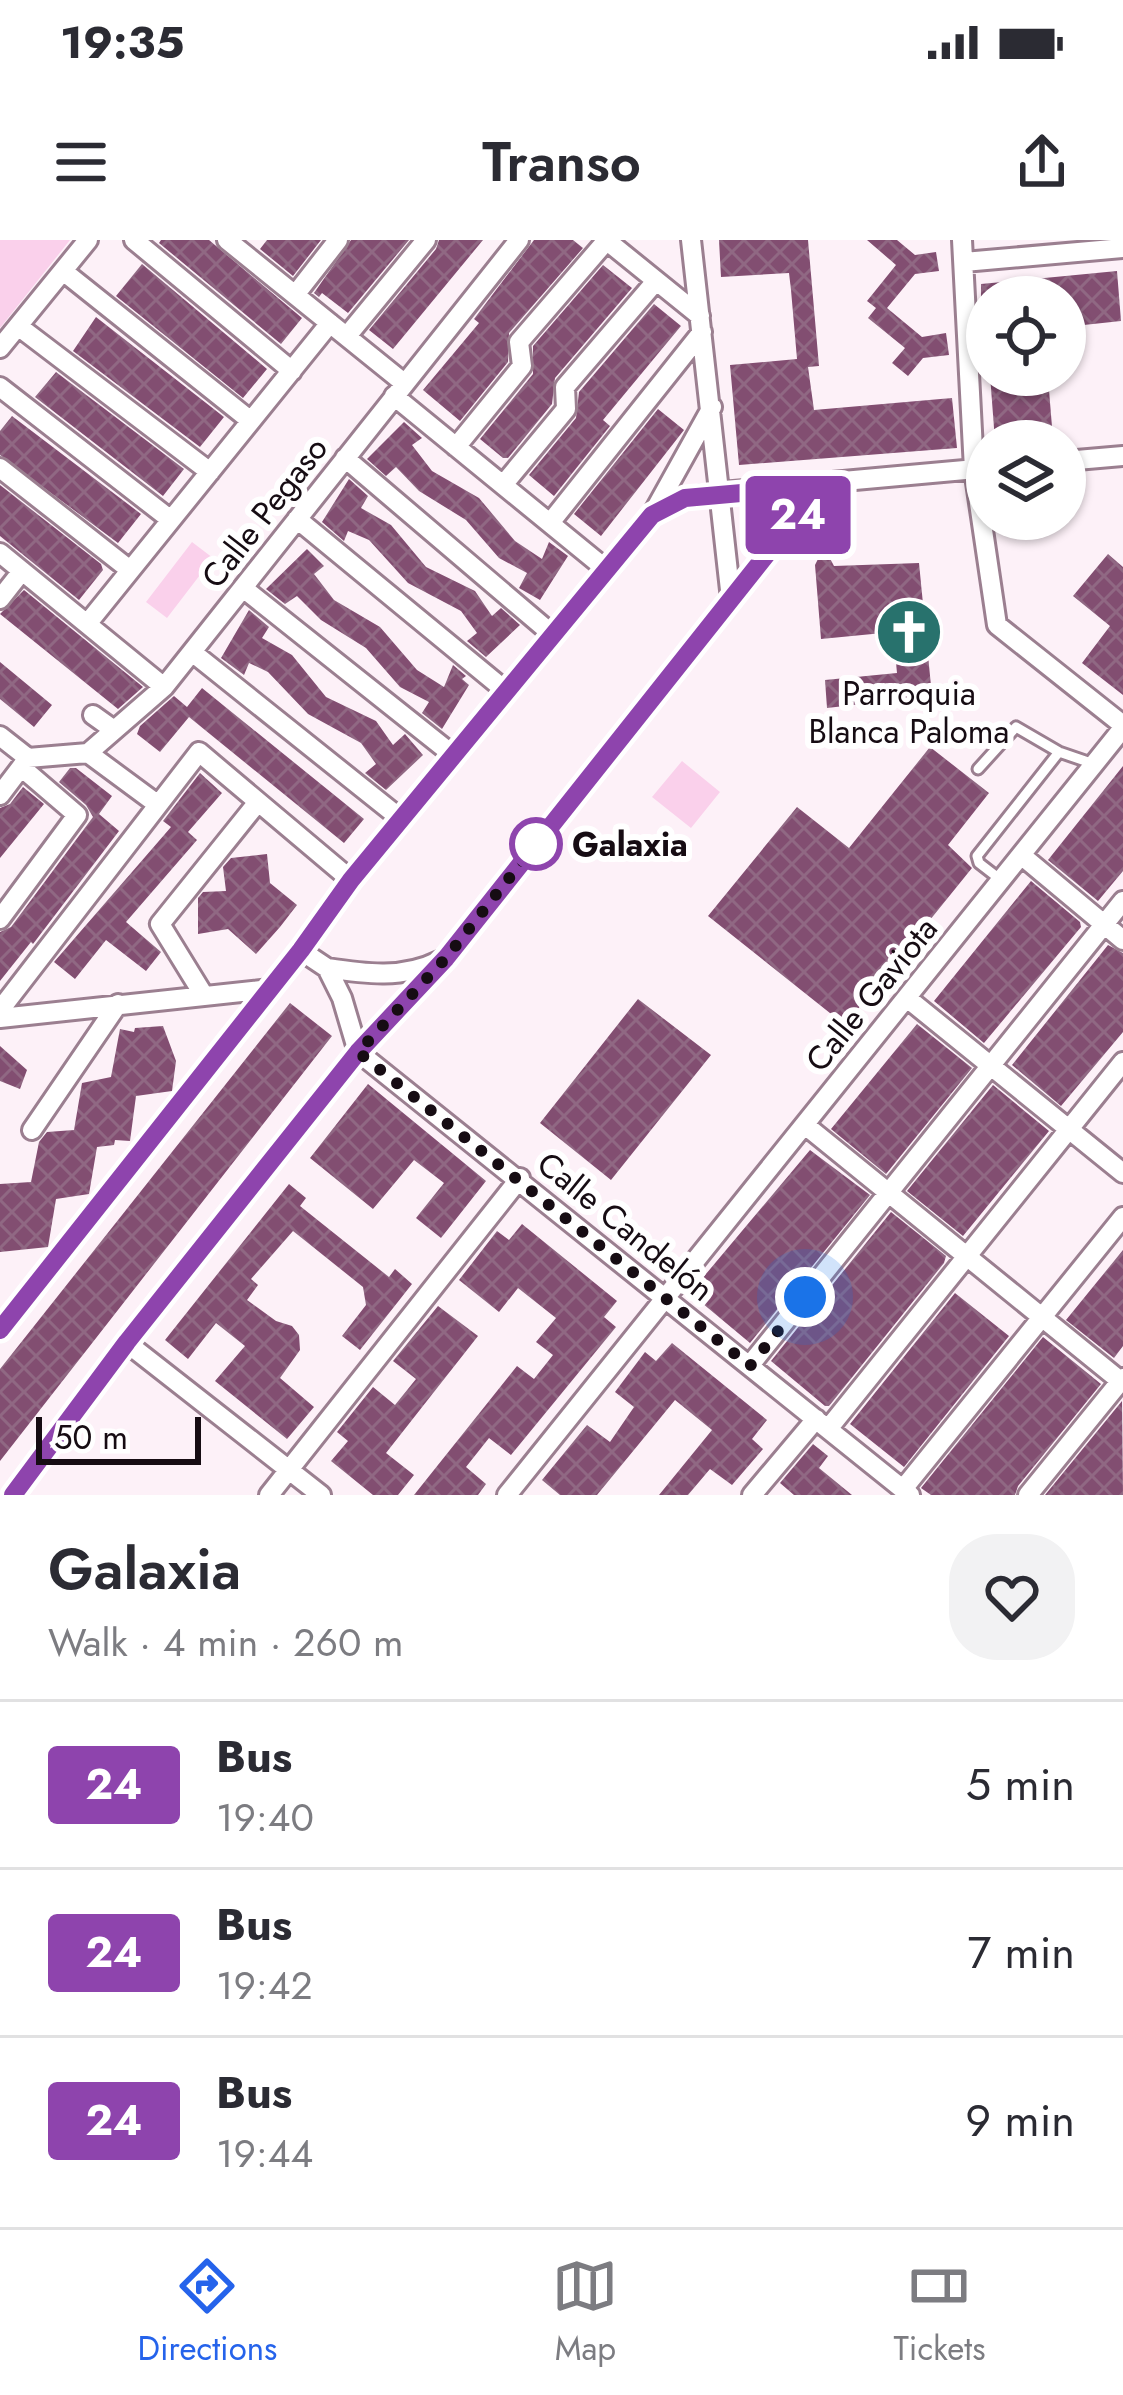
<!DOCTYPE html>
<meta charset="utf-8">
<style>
:root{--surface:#fff;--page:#f2f2f3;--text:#2b2b33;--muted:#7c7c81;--line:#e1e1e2;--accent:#2563eb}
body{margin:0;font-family:Jost,sans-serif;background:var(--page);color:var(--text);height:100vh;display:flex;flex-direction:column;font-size:45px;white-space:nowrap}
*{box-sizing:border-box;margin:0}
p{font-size:39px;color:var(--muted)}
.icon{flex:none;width:66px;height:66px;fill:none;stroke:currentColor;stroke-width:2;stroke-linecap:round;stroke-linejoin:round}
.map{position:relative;height:1255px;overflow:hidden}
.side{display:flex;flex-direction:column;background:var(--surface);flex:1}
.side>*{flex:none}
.badge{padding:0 24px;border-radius:9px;font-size:42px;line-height:78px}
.controls{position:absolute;left:966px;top:36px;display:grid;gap:24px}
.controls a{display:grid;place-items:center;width:120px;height:120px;border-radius:50%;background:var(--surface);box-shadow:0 3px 9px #0004;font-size:60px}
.scale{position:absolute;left:36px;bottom:30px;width:165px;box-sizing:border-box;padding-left:12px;border:6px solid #160c13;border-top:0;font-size:33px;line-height:42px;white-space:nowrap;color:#160c13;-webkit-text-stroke:9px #fff;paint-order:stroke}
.you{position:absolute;width:60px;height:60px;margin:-30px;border:9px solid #fff;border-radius:50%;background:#1a73e8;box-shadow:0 0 0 18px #1a73e833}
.map>.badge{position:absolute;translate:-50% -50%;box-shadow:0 0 0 6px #fff}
.round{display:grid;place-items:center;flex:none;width:126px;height:126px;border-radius:48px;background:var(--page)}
.summary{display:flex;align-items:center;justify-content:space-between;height:204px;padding:0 48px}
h1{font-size:57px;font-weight:600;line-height:90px}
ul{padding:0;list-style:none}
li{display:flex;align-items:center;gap:36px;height:168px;padding:0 48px;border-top:3px solid var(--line)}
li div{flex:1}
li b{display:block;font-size:45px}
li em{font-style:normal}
li .badge{min-width:132px;font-weight:700;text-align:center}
.status{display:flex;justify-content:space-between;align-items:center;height:84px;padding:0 60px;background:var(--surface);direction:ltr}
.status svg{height:33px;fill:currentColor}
header{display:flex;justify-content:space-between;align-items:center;height:156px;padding:0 48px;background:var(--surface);font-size:54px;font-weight:600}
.tab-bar{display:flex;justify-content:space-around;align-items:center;height:168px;border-top:3px solid var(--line);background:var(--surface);font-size:33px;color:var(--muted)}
.tab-bar a{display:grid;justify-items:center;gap:6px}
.tab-bar .selected{color:var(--accent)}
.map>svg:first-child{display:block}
.park{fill:#fad0eb}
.building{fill:url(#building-cross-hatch)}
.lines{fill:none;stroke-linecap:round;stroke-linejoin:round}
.lane-casing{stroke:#9b7f90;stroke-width:15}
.street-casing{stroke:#9b7f90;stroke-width:24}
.lane{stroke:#fff;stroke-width:9}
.street{stroke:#fff;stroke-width:18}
.line-casing{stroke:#fff;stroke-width:27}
.line{stroke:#8e44ad;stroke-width:18}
.walk{stroke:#160c13;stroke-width:12;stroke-dasharray:0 21.6}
.stop-dot{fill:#fff;stroke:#8e44ad;stroke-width:6}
.labels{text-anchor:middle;stroke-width:12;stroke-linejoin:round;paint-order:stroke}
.street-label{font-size:33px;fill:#160c13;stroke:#fff}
.poi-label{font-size:33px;fill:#160c13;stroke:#fff}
.stop-label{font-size:33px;font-weight:bold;fill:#160c13;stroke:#fff;text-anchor:start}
</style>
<div class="status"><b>19:35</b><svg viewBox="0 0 49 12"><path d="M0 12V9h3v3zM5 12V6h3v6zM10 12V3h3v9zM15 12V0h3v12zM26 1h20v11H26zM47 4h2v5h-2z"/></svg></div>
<header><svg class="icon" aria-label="menu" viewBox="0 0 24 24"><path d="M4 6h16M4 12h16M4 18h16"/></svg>Transo<svg class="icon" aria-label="share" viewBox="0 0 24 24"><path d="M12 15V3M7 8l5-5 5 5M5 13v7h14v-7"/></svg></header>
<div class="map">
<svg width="1123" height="1255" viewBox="0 0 1123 1255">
<defs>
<pattern id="building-cross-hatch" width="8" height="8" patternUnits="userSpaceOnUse" patternTransform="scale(3)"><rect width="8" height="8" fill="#824e71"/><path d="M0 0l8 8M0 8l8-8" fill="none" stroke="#906883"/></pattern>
</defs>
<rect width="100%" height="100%" fill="#fdf1f8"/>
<path class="park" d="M0,0H70L0,88Z
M192,302L213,318L167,378L146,362Z
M682,521L720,552L691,588L652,557Z"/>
<path class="building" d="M161,0H209L302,78L281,104L159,3Z
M267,0H321L293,36L260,9Z
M351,0H409L348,73L322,53L319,57L314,53Z
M439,0H483L393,109L369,90L436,9Z
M534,0H573L583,8L509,93L508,122L460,181L423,150L479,83L474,79Z
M719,0H808L819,126L808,127L814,170L952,158L957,208L739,225L730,125L797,119L791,50L789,33L721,37Z
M867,0H897L915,15L936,12L939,31L915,34L887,68L922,97L946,93L949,115L923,118L908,136L892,123L905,108L868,78L876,68L867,61L896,25Z
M142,24L267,129L243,158L116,56Z
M603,25L632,48L555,138L552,164L508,218H503L480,199L533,134V106Z
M1117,31L1121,81L1065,87V57H981V44Z
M654,64L681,86L603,180L610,186L554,256L529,235L576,178L579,152Z
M96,77L224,177L200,207L73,111Z
M56,132L184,229L163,256L35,157Z
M990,135H1010L1012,153L1049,150L1053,199L995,201Z
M658,169L684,190L601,296L574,274Z
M12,176L141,274L118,303L0,215V191Z
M404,182L422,198L412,205L432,231L479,258L515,301L542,319L549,302L568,316L540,360L519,348L527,333L499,318L466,280L419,251L396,227L386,236L367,219Z
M349,239L368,256L361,268L391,285L426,327L475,351L492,376L501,368L520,385L486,417L467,401L477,393L461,371L408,343L369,300L348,291L344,301L322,282Z
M0,245L101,324L103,330L79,360L0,296Z
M824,307L834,326L919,323L932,456L827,468L825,440L897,433L893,392L821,399L815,325Z
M307,309L324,326L314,334L334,360L380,387L417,430L444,447L453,425L466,436L462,439L469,445L442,489L422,473L429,462L400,447L366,408L321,380L297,356L285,364L266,349Z
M1108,314L1123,327V455L1082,423L1110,386L1073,356Z
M24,350L62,381L143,447L118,469L0,374Z
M249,370L269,387L262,398L292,415L326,457L376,481L393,505L405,494L423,515L386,550L365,533L376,524L361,503L308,474L268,432L249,423L244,435L221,418Z
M0,422L52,465L34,487L0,459Z
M202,448L364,579L344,603L189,477L160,512L137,494L140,486L174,456L187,467Z
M930,507L989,553L948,605L972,628L845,785L708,676L797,567L849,608Z
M1123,526V631L1098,661L1048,620Z
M70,528H76L112,556L99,574L119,591L33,704L31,702L0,741V692L11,687L93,577L86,565L59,542Z
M200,533L222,553L188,592L197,600L126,682L161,712L146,731L106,700L75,739L54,722L171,587L163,581Z
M23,547L44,564L0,618V568L10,564Z
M267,614L270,643L297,665L280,687L256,714L228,689L198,694V658L203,652L226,651L223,627L231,618Z
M1031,641L1080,682L1081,687L984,803L934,761Z
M1108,705L1123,713V792L1061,866L1012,825Z
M638,759L711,815L611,940L540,883Z
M290,763L332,796L0,1221V1129Z
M917,784L972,828L886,934L831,889Z
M163,786L176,821L172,851L136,856L130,901L115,900L114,905L97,907L89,954L56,959L48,1007L0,1012V944L31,942L39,902L47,892L74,890L82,843L111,837L120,789L134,792L135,788Z
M0,806L27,830L20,849L0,841Z
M368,844L486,941L441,998L416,978L444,943L414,920L373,969L310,918Z
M993,845L1049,891L963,996L907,951Z
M810,910L870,955L750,1103L690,1053Z
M289,944L306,958L300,966L389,1037L395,1029L412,1044L360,1110L342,1096L366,1065L363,1047L293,991L251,1039L258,1045L247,1060L276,1081L292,1086L299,1095L300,1110L280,1138L314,1167L287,1199L215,1141L245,1106L216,1083L188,1119L165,1100Z
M891,972L946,1016L944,1023L829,1166H825L771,1121Z
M522,984L617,1061L604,1077L616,1087L511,1215L489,1198L466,1227L486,1244L478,1255H414L517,1126L534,1139L553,1115L536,1102L556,1078L518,1048L499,1072L459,1040L497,991L509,1000Z
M1123,1010V1106L1114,1118L1066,1080Z
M955,1053L1009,1096L904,1227L850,1184Z
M438,1066L478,1096L386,1213L414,1235L398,1255H373L331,1221L348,1201L337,1192L373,1147L395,1165L416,1139L393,1121Z
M1043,1097L1101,1144L1018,1246L1015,1255H931L921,1248Z
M672,1103L767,1180L752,1199L763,1209L732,1245L710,1229L688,1255H659L712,1190L675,1160L597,1255H560L542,1240L587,1185L610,1202L634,1167L615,1152L645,1112L656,1121Z
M1122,1161L1123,1255H1045Z
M813,1204L828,1216L819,1228L852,1255H794L780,1243Z"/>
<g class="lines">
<defs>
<path id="lane" d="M978,529L1016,487L1059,512L1094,524
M1001,640L979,623L977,616L1059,512"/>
<path id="street" d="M134,0L292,131
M227,0L404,143
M606,0L700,76
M691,0L731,359
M962,0L974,229L997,385L1123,485
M964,22L1123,8
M63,31L251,181
M295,55L338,0
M18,86L210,232
M347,96L426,0
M0,108L88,0
M0,147L171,280
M394,156L607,330
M456,207L522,126L519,102L607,0
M345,218L553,395
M1065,221L1123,216
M0,228L130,330
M503,245L566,169L565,147L656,41
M652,275L685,258L722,252L987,228
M297,279L506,451
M550,283L702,92
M0,313L164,447
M243,348L453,515
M0,359L22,331
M87,384L330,83
M192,412L401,579
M93,475L114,490
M0,496L28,518
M88,513L157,564
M0,555L28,518L88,513L164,447L519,0
M1021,615L1123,700
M0,679L77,575L21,527
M300,710L327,728L342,758L358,812
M327,728C366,734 403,739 439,721
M203,754L160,684L258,562
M907,758L1123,933
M0,770L199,512L351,640
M0,778L270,749
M358,812L910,1255
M805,885L1123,1143
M32,890L118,764
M0,1090L300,710L351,640L652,275L712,167
M127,1103L321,1255
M750,1125L1123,661
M828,1189L1123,822
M903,1249L1123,977
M13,1255L127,1103L358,812L446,718L821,246
M269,1255L520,938
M507,1255L1123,488
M752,1255L816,1179
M1028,1255L1123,1138"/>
</defs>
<use href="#lane" class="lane-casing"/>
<use href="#street" class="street-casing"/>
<use href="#lane" class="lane"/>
<use href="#street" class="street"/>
</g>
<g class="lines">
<defs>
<path id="line" d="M0,1090L301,710L351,640L652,275L685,258L821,246L446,718L358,812L127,1102L13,1255"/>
</defs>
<use href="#line" class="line-casing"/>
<use href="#line" class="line"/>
<path class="walk" d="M536,604L446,718L358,812L750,1126L805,1057"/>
</g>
<defs>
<symbol id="church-disc" viewBox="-11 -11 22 22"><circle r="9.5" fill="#28726d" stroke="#fff"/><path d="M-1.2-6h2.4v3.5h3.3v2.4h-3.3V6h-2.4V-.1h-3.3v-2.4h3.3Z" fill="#fff"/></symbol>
</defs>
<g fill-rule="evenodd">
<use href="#church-disc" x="871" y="354" width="76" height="76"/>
</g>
<circle class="stop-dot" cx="536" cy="604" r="24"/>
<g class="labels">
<g class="street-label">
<text transform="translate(264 272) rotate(-52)" y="12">Calle Pegaso</text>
<text transform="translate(871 754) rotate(-51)" y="12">Calle Gaviota</text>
<text transform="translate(626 986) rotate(39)" y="12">Calle Candelón</text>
</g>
<g class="poi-label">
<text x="909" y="465">Parroquia<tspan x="909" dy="38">Blanca Paloma</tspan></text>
</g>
<g class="stop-label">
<text x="572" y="616">Galaxia</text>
</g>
</g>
</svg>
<div class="controls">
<a><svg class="icon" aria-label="locate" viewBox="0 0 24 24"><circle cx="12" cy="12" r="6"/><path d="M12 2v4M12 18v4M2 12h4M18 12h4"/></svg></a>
<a><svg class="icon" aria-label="layers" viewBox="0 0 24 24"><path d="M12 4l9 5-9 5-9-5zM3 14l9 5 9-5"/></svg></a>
</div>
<div class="scale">50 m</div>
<div class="you" style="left:805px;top:1057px"></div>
<b class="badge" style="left:798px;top:275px;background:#8e44ad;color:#fff">24</b>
</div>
<section class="side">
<div class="summary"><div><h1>Galaxia</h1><p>Walk · 4 min · 260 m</p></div><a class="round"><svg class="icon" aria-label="heart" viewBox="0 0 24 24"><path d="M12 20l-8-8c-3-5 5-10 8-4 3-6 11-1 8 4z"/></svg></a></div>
<ul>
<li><span class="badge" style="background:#8e44ad;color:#fff">24</span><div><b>Bus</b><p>19:40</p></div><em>5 min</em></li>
<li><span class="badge" style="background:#8e44ad;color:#fff">24</span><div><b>Bus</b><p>19:42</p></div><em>7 min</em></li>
<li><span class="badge" style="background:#8e44ad;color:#fff">24</span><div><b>Bus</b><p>19:44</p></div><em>9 min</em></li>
</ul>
</section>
<nav class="tab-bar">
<a class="selected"><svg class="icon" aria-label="directions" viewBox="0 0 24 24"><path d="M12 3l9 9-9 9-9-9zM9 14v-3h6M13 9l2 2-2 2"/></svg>Directions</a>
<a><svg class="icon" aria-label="map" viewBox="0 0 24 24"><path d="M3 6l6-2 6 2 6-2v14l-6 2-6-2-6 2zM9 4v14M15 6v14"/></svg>Map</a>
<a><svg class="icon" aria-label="tickets" viewBox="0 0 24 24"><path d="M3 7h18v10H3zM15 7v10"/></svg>Tickets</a>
</nav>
